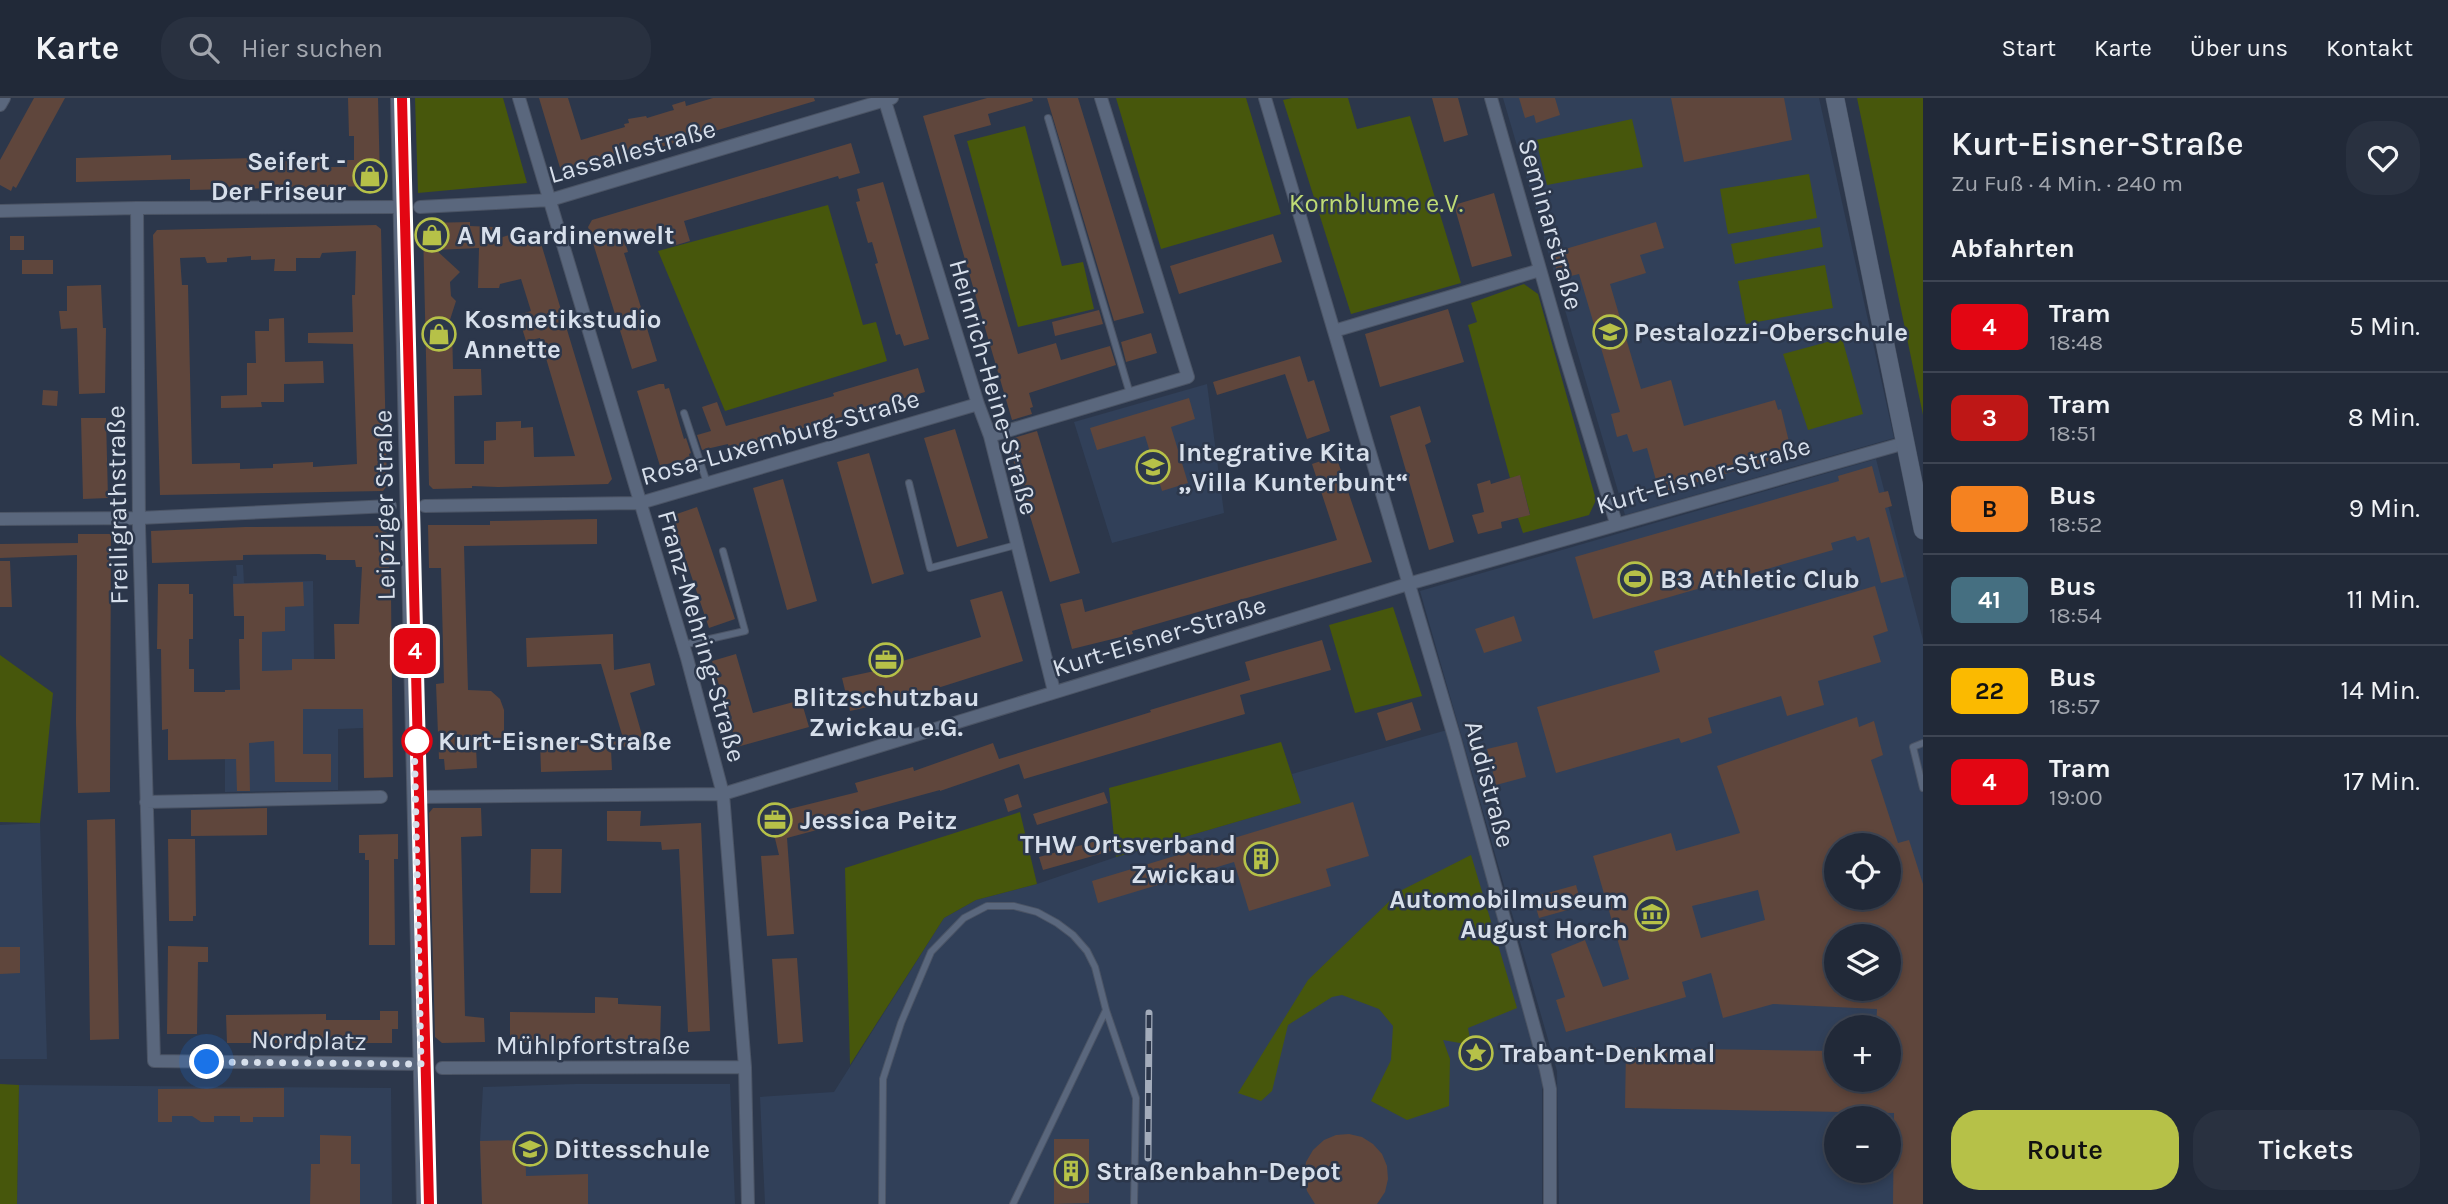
<!DOCTYPE html>
<html lang="de">
<meta charset="utf-8">
<style>
:root{--surface:#212938;--page:#293140;--text:#f1f3f6;--muted:#a2a6ae;--line:#3e4553;--accent:#b6c148}
body{margin:0;font-family:Karla,sans-serif;background:var(--page);color:var(--text);height:100vh;display:flex;flex-direction:column;font-size:26px;white-space:nowrap}
*{box-sizing:border-box;margin:0}
p{font-size:23px;color:var(--muted)}
.icon{flex:none;width:38px;height:38px;fill:none;stroke:currentColor;stroke-width:2;stroke-linecap:round;stroke-linejoin:round}
.map{position:relative;flex:1;overflow:hidden}
.side{display:flex;flex-direction:column;background:var(--surface);width:525px}
.side>*{flex:none}
.badge{padding:0 14px;border-radius:10px;font-size:24px;line-height:46px}
.buttons{position:absolute;left:1824px;top:735px;display:grid;gap:14px}
.buttons a{display:grid;place-items:center;width:77px;height:77px;border-radius:50%;background:var(--surface);box-shadow:0 4px 10px #0003,0 0 0 2px var(--line);font-size:35px}
.you{position:absolute;width:35px;height:35px;margin:-18px;border:5px solid #fff;border-radius:50%;background:#1a73e8;box-shadow:0 0 0 10px #1a73e833}
.map>.badge{position:absolute;translate:-50% -50%;box-shadow:0 0 0 4px #fff}
h2{padding:0 28px;font-size:26px;line-height:63px}
.round{display:grid;place-items:center;flex:none;width:74px;height:74px;border-radius:28px;background:var(--page)}
.summary{display:flex;align-items:center;justify-content:space-between;height:119px;padding:0 28px}
h1{font-size:33px;font-weight:600;line-height:52px}
.primary-button{display:flex;gap:14px;margin-top:auto;padding:14px 28px}
.primary-button a{flex:1;height:80px;border-radius:28px;background:var(--accent);color:#111;font-size:28px;font-weight:600;line-height:80px;text-align:center}
.primary-button a+a{background:var(--page);color:var(--text)}
ul{padding:0;list-style:none}
li{display:flex;align-items:center;gap:21px;height:91px;padding:0 28px;border-top:2px solid var(--line)}
li div{flex:1}
li b{display:block;font-size:26px}
li em{font-style:normal}
li .badge{min-width:77px;font-weight:700;text-align:center}
header{display:flex;align-items:center;gap:42px;box-sizing:border-box;height:98px;padding:0 35px;background:var(--surface);border-bottom:2px solid var(--line)}
header strong{font-size:33px}
nav{display:flex;gap:38px;margin-inline-start:auto;font-size:24px}
.search{width:490px;height:63px;background:var(--page);display:flex;align-items:center;gap:18px;box-sizing:border-box;padding:0 24px;border-radius:28px;color:var(--muted);font-size:26px}
main{display:flex;flex:1;min-height:0}
.map>svg:first-child{display:block}
.built{fill:#314059;fill-rule:evenodd}
.green{fill:#47570c}
.building{fill:#5f463c;fill-rule:evenodd}
.lines{fill:none;stroke-linecap:round;stroke-linejoin:round}
.service-casing{stroke:#4b5465;stroke-width:8}
.minor-casing{stroke:#4b5465;stroke-width:14}
.tertiary-casing{stroke:#4b5465;stroke-width:18}
.secondary-casing{stroke:#4b5465;stroke-width:19}
.service{stroke:#5a677d;stroke-width:6}
.minor{stroke:#5a677d;stroke-width:12}
.tertiary{stroke:#5a677d;stroke-width:16}
.secondary{stroke:#5a677d;stroke-width:18}
.tram{stroke:#a3acbb;stroke-width:2}
.rail-casing{stroke:#a3acbb;stroke-width:7}
.rail{stroke:#2c374b;stroke-width:4.5;stroke-dasharray:13;stroke-linecap:butt}
.line-casing{stroke:#fff;stroke-width:16}
.line{stroke:#e30613;stroke-width:10}
.walk{stroke:#d7dfeb;stroke-width:7;stroke-dasharray:0 12.6}
.stop-dot{fill:#fff;stroke:#e30613;stroke-width:3.5}
.labels{text-anchor:middle;stroke-width:5;stroke-linejoin:round;paint-order:stroke}
.street-label{font-size:26px;fill:#d7dfeb;stroke:#2c374b}
.poi-label{font-size:26px;font-weight:bold;fill:#d7dfeb;stroke:#2c374b;text-anchor:start}
.park-label{font-size:26px;fill:#c0db74;stroke:#2c374b}
.stop-label{font-size:26px;font-weight:bold;fill:#d7dfeb;stroke:#2c374b;text-anchor:start}
</style>
<header>
<strong>Karte</strong>
<div class="search"><svg class="icon" aria-label="search" viewBox="0 0 24 24"><circle cx="10" cy="10" r="6"/><path d="M15 15l6 6"/></svg>Hier suchen</div>
<nav><a>Start</a><a>Karte</a><a>Über uns</a><a>Kontakt</a></nav>
</header>
<main>
<div class="map">
<svg width="1923" height="1106" viewBox="0 0 1923 1106">
<rect width="100%" height="100%" fill="#2c374b"/>
<path class="built" d="M1503,0H1819L1894,340L1625,417Z
M1207,286L1224,415L1112,445L1074,324Z
M1876,361L1923,542V1106H1559L1557,973L1420,493ZM1836,747H1888V800H1836ZM1836,838H1888V891H1836ZM1836,929H1888V982H1836ZM1836,1020H1888V1073H1836Z
M236,467H243L244,485L313,483L314,561L365,590L363,630L338,631V692L225,694V592L240,591L239,541H245L244,518H234L233,478H237Z
M1447,632L1542,981V1106H765L760,999L834,994L944,820L976,802L1037,786L1116,759L1300,705L1292,676Z
M40,725L47,961H0V727Z
M576,986H730L735,1106H482L480,1043L483,989Z
M19,987L391,990L392,1106H17Z"/>
<path class="green" d="M415,0H503L527,85L418,95Z
M1116,0H1246L1281,116L1161,151Z
M1292,0H1348L1357,31L1410,18L1461,185L1351,216L1283,2Z
M1857,0H1923V317Z
M1632,21L1643,69L1547,87L1536,42Z
M1025,28L1062,168L1083,164L1094,211L1018,229L967,43Z
M1809,76L1817,120L1728,136L1720,91Z
M828,107L863,227L876,224L887,263L725,313L658,153Z
M1820,129L1823,149L1735,166L1731,146Z
M1825,167L1833,210L1746,226L1738,183Z
M1524,186L1538,196L1596,402L1589,417L1523,435L1518,420L1530,416L1520,378L1510,380L1468,227L1477,224L1471,205Z
M1842,240L1863,316L1808,332L1783,256Z
M1393,509L1422,598L1355,615L1329,527Z
M0,557L53,595L40,725L0,724Z
M1281,644L1301,705L1116,759L1109,690Z
M1020,714L1037,786L976,802L944,820L850,967L845,770Z
M1471,757L1517,910L1468,930L1471,947L1443,942L1450,961L1449,1008L1407,1022L1371,1003L1391,962L1393,928L1379,911L1342,897L1332,899L1288,927L1272,993L1261,1003L1238,995L1308,882L1400,793Z
M0,986L19,987L17,1106H0Z"/>
<path class="building" d="M34,0H65L16,90L13,88L11,93L0,87V62Z
M348,0H378L380,83L375,88L190,92V81L76,84V60L171,57V62L256,60V63L312,58V61H320V69H347V62H354V38H349Z
M539,0H568L581,42L625,29L624,26L629,25L628,21L646,18L647,20L670,13L674,12L672,7L685,3L686,8L713,0H814L815,3L567,77L561,73Z
M987,0H1032L1033,3L988,16L991,27L954,37L1018,256L1056,245L1061,262L1110,248L1116,267L1029,295L1033,309L1030,310L1032,316L1012,322L923,18Z
M1047,0H1078L1144,215L1114,223Z
M1432,0H1458L1468,37L1444,44Z
M1519,0H1555L1560,17L1536,25L1534,17L1525,20Z
M1671,0H1784L1792,42L1684,64Z
M851,45L860,75L839,81L838,78L684,123L690,143L673,148L668,132L625,144L628,154L624,155L643,216L647,215L650,226L646,227L657,263L632,271L588,129L592,122Z
M883,84L929,241L904,248L900,236L896,237L875,166L878,165L872,144L868,145L856,104L860,103L857,91Z
M1494,95L1512,158L1472,169L1454,107Z
M470,124V128L493,129V142L522,133L526,146L540,142L612,381L608,386L498,389L472,388V390L433,391L429,387L423,130L427,125ZM479,150L478,190H499L500,186L521,181L531,213L518,217L526,243L540,240L575,358L534,359L533,329L521,330V323L496,324V342L484,343V366H455L454,298L482,297L481,271H453L452,228H448L456,203L451,198L450,184L460,174L436,152Z
M1656,124L1664,150L1640,157L1646,175L1610,186L1641,291L1671,282L1684,328L1775,302L1778,312L1781,311L1792,356L1668,393L1665,384L1657,386L1647,350L1633,354L1627,336L1617,339L1611,316L1620,314L1579,176L1559,181L1552,155Z
M376,127L381,131L387,388L383,393L160,397L153,137L157,132ZM356,153L355,197H352L353,234L308,235V245L353,246L357,366L313,369V364L273,366V370L240,371V365L192,366L188,187H182L180,160L205,159L207,165L227,164V160L251,158V162L275,161L274,173H296V160H320L322,155Z
M1273,136L1282,164L1179,196L1170,168Z
M10,138H24V152H10Z
M22,162H53V176H22Z
M101,187L103,230H106L105,295L79,296L77,230L61,231L59,213H67V188Z
M1448,211L1464,264L1380,289L1365,236Z
M1099,212L1103,226L1055,238L1052,224Z
M284,220L285,264L323,263L324,285L284,286V304H261L262,309L221,310V298L247,297V265H256L255,233H269V221Z
M1151,235L1157,255L1126,264L1121,244Z
M1300,258L1308,284L1314,282L1330,333L1307,341L1285,276L1217,297L1213,284Z
M918,270L925,294L729,352L728,346L702,352L697,337L711,333L702,309L717,304L726,328L834,298L833,295Z
M659,286H664L665,291L669,290L684,341L686,340L691,355L689,356L690,360L660,368L637,293Z
M43,292L58,293L57,308L42,307Z
M1189,300L1195,321L1171,329L1188,385L1162,393L1145,338L1097,352L1090,330Z
M1420,308L1431,344L1425,347L1454,444L1429,452L1390,318Z
M81,320H106L108,400L83,401Z
M955,331L988,440L957,449L924,340Z
M1037,333L1080,475L1050,484L1007,342Z
M869,355L904,476L872,486L837,364Z
M1336,358L1372,464L1132,533L1133,536L1072,551L1060,506L1082,501L1085,514L1337,442L1312,366Z
M1872,368L1879,395L1888,393L1892,408L1885,410L1904,479L1881,485L1869,439L1857,443L1855,438L1831,445L1833,452L1593,521L1575,459L1839,383L1838,378Z
M1520,377L1530,417L1501,424L1502,430L1478,436L1472,417L1484,414L1477,386L1490,382L1491,386Z
M783,381L817,503L787,512L753,390Z
M697,409L735,521L709,530L671,418Z
M597,421V446L464,448L468,592L491,593L500,601L504,612V646L476,649L477,670L445,672L444,661H439L436,586L444,585L441,470H429L428,427H490V423Z
M380,428L387,435L391,497L393,679L364,680L363,611H303V656H331V684H275L274,643L249,645L250,693H237L236,661L168,662V631L162,632L161,551H157L158,486H189V496H193V541H189V571H194V594H225V592H240L239,541H244V518H234L233,486L303,484L304,508L285,509V533L262,534V573L292,572V561H335L334,526H359L362,469H356L355,462H326V457L319,456L243,457V462L152,465L151,433L245,429Z
M78,436H111L110,694L78,695L76,624L77,457L0,460V446L78,445Z
M0,463H10L12,509H0Z
M1875,488L1888,533L1873,538L1881,564L1818,583L1824,607L1787,618L1781,598L1708,620L1712,635L1681,645L1679,640L1556,675L1537,609L1660,574L1654,553Z
M1002,493L1023,563L903,601L850,613L842,580L884,571L883,569L981,539L970,502Z
M1514,518L1522,543L1484,555L1475,531Z
M613,536L614,572L650,565L655,587L630,595L644,644L611,652L612,672L541,674L540,642L623,640L601,566L527,569L526,540Z
M1322,542L1331,572L1240,597L1245,616L1024,681L1019,666L940,693V692L841,719L843,725L787,740L794,836L767,838L761,758L779,757L769,716L858,694L855,685L913,669L914,673L993,645L999,661L1151,614L1150,612L1250,582L1245,564Z
M736,556L753,615L801,602L809,629L737,649L712,563Z
M1412,604L1421,632L1386,643L1377,615Z
M1857,619L1859,629L1874,623L1883,657L1871,662L1898,745L1909,742L1923,786V1106H1893L1894,1015L1625,1010L1626,950L1836,953V982H1888V929H1876L1877,911L1773,906L1723,920L1711,875L1682,884L1686,899L1566,934L1556,902L1565,899L1551,856L1585,842L1603,889L1629,881L1593,758L1671,735L1676,753L1740,735L1717,668ZM1836,747H1888V800H1836ZM1758,792L1765,822L1701,840L1692,808ZM1836,838H1888V891H1836Z
M1517,644L1526,679L1496,687L1487,651Z
M1104,694L1108,705L1037,727L1033,716Z
M1018,696L1022,709L1008,714L1004,701Z
M1353,704L1369,758L1326,771L1331,788L1249,813L1234,764L1098,805L1092,783Z
M267,710V737L191,738V712Z
M433,710H481L482,738L461,739L465,918L484,920L485,944L442,945L435,939L429,715Z
M607,713H641L640,728L701,725L710,933L688,934L679,751L662,752L661,744L607,743Z
M115,721L119,941L90,942L87,722Z
M398,736V761H394L395,847H369V762H365V755H359V737Z
M1107,740L1111,753L1043,772L1039,759Z
M168,741H195L196,818H193V823H169Z
M531,751H562L561,795H530Z
M1576,787L1582,808L1539,820L1533,799Z
M168,848L208,849V864H198L197,936H167Z
M0,849H20V875L0,876Z
M797,860L803,944L778,946L772,861Z
M595,899L618,900V906L661,908L660,947L510,944V914L595,915Z
M380,913H398V931H392V945H227L226,917L326,916V922H380Z
M284,990V1019H253V1024H240V1018H214V1024H201L192,1018H172V1024H158V991Z
M1349,1036L1362,1039L1373,1046L1382,1056L1387,1068L1388,1081L1385,1094L1377,1106H1315L1307,1093L1304,1079L1306,1064L1313,1052L1324,1042L1336,1037Z
M320,1037L351,1038V1066H360V1106H310L311,1066H320Z
M1054,1041H1089V1105L1054,1106Z
M525,1042L526,1078L588,1076V1106H482L480,1043Z"/>
<g class="lines">
<defs>
<path id="service" d="M1048,20L1130,296
M684,315L707,385
M909,385L930,470L1016,447
M683,547L745,533L723,453
M1923,645L1913,649L1923,690
M882,1106L883,981L901,925L931,854L964,820L987,808H1014L1037,814L1057,825L1073,837L1087,853L1095,869L1106,912L1136,1000L1134,1106
M1013,1106L1106,912"/>
<path id="minor" d="M519,0L687,560L723,696L745,969L748,1106
M884,0L978,306L990,338L1054,593
M1265,0L1455,642L1546,972L1550,991V1106
M1491,0L1562,248L1616,425
M0,7L4,0
M420,109L550,102L892,0
M137,110L139,429L154,963L421,966
M0,113L137,110L402,109
M1334,233L1540,172
M990,338L1188,279L1101,0
M425,408L640,405L978,306
M0,421L139,420L390,408
M416,699L723,696L1408,486L1905,345
M146,704L381,699
M442,970L745,969"/>
<path id="tertiary" d="M399,0L425,1106"/>
<path id="secondary" d="M1835,0L1923,432"/>
</defs>
<use href="#service" class="service-casing"/>
<use href="#minor" class="minor-casing"/>
<use href="#tertiary" class="tertiary-casing"/>
<use href="#secondary" class="secondary-casing"/>
<use href="#service" class="service"/>
<use href="#minor" class="minor"/>
<use href="#tertiary" class="tertiary"/>
<use href="#secondary" class="secondary"/>
<path class="tram" d="M402,0L429,1106"/>
<defs>
<path id="rail" d="M1148,1060L1149,915"/>
</defs>
<use href="#rail" class="rail-casing"/>
<use href="#rail" class="rail"/>
</g>
<g class="lines">
<defs>
<path id="line" d="M402,0L429,1106"/>
</defs>
<use href="#line" class="line-casing"/>
<use href="#line" class="line"/>
<path class="walk" d="M207,964L421,966L414,632L417,643"/>
</g>
<defs>
<symbol id="shop-ring" viewBox="-11 -11 22 22"><circle r="9.5" fill="#2c374b" stroke="#b6c148" stroke-width="1.5"/><path d="M-5-2.5h2.3a2.7 3.5 0 0 1 5.4 0H5L5.5 6h-11ZM-1.5-2.5h3a1.5 2.3 0 0 0-3 0Z" fill="#b6c148"/></symbol>
<symbol id="school-ring" viewBox="-11 -11 22 22"><circle r="9.5" fill="#2c374b" stroke="#b6c148" stroke-width="1.5"/><path d="M0-5L7-2L0 1L-7-2ZM-4 1L0 2.5L4 1V4Q0 6-4 4Z" fill="#b6c148"/></symbol>
<symbol id="stadium-ring" viewBox="-11 -11 22 22"><circle r="9.5" fill="#2c374b" stroke="#b6c148" stroke-width="1.5"/><path d="M0-5a6.5 5 0 1 0 0 10a6.5 5 0 1 0 0-10ZM-3.5-1.8h7v3.6h-7Z" fill="#b6c148"/></symbol>
<symbol id="office-ring" viewBox="-11 -11 22 22"><circle r="9.5" fill="#2c374b" stroke="#b6c148" stroke-width="1.5"/><path d="M-6-3h4V-5.5h4V-3h4V5H-6ZM-1-4.5V-3h2v-1.5ZM-6 0V1H6V0Z" fill="#b6c148"/></symbol>
<symbol id="building-ring" viewBox="-11 -11 22 22"><circle r="9.5" fill="#2c374b" stroke="#b6c148" stroke-width="1.5"/><path d="M-4-6H4V6H1V3H-1V6H-4ZM-2.5-4.3h1.7v1.8h-1.7ZM.8-4.3h1.7v1.8H.8ZM-2.5-1h1.7V.8h-1.7ZM.8-1h1.7V.8H.8Z" fill="#b6c148"/></symbol>
<symbol id="museum-ring" viewBox="-11 -11 22 22"><circle r="9.5" fill="#2c374b" stroke="#b6c148" stroke-width="1.5"/><path d="M0-6L6-3V-2H-6V-3ZM-5-1h2V3h-2ZM-1-1h2V3h-2ZM3-1h2V3H3ZM-6 4H6V6H-6Z" fill="#b6c148"/></symbol>
<symbol id="sight-ring" viewBox="-11 -11 22 22"><circle r="9.5" fill="#2c374b" stroke="#b6c148" stroke-width="1.5"/><path d="M0-6L1.8-2.2L6-1.7L2.9 1.2L3.7 5.4L0 3.3L-3.7 5.4L-2.9 1.2L-6-1.7L-1.8-2.2Z" fill="#b6c148"/></symbol>
</defs>
<g fill-rule="evenodd">
<use href="#shop-ring" x="351" y="59" width="38" height="38"/>
<use href="#shop-ring" x="413" y="118" width="38" height="38"/>
<use href="#school-ring" x="1591" y="215" width="38" height="38"/>
<use href="#shop-ring" x="420" y="217" width="38" height="38"/>
<use href="#school-ring" x="1134" y="350" width="38" height="38"/>
<use href="#stadium-ring" x="1616" y="462" width="38" height="38"/>
<use href="#office-ring" x="867" y="543" width="38" height="38"/>
<use href="#office-ring" x="756" y="703" width="38" height="38"/>
<use href="#building-ring" x="1242" y="742" width="38" height="38"/>
<use href="#museum-ring" x="1633" y="797" width="38" height="38"/>
<use href="#sight-ring" x="1457" y="936" width="38" height="38"/>
<use href="#school-ring" x="511" y="1032" width="38" height="38"/>
<use href="#building-ring" x="1052" y="1054" width="38" height="38"/>
</g>
<circle class="stop-dot" cx="417" cy="643" r="14"/>
<g class="labels">
<g class="street-label">
<text transform="translate(632 53) rotate(-16)" y="9">Lassallestraße</text>
<text transform="translate(1551 126) rotate(74)" y="9">Seminarstraße</text>
<text transform="translate(994 289) rotate(74)" y="9">Heinrich-Heine-Straße</text>
<text transform="translate(780 339) rotate(-16)" y="9">Rosa-Luxemburg-Straße</text>
<text transform="translate(1703 377) rotate(-16)" y="9">Kurt-Eisner-Straße</text>
<text transform="translate(117 407) rotate(-91)" y="9">Freiligrathstraße</text>
<text transform="translate(384 407) rotate(-91)" y="9">Leipziger Straße</text>
<text transform="translate(702 538) rotate(74)" y="9">Franz-Mehring-Straße</text>
<text transform="translate(1159 538) rotate(-17)" y="9">Kurt-Eisner-Straße</text>
<text transform="translate(1490 686) rotate(75)" y="9">Audistraße</text>
<text transform="translate(309 942) rotate(1)" y="9">Nordplatz</text>
<text x="593" y="956">Mühlpfortstraße</text>
</g>
<g class="poi-label">
<text x="346" y="72" text-anchor="end">Seifert -<tspan x="346" dy="30">Der Friseur</tspan></text>
<text x="457" y="146">A M Gardinenwelt</text>
<text x="464" y="230">Kosmetikstudio<tspan x="464" dy="30">Annette</tspan></text>
<text x="1634" y="243">Pestalozzi-Oberschule</text>
<text x="1178" y="363">Integrative Kita<tspan x="1178" dy="30">„Villa Kunterbunt“</tspan></text>
<text x="1660" y="490">B3 Athletic Club</text>
<text x="886" y="608" text-anchor="middle">Blitzschutzbau<tspan x="886" dy="30">Zwickau e.G.</tspan></text>
<text x="800" y="731">Jessica Peitz</text>
<text x="1236" y="755" text-anchor="end">THW Ortsverband<tspan x="1236" dy="30">Zwickau</tspan></text>
<text x="1628" y="810" text-anchor="end">Automobilmuseum<tspan x="1628" dy="30">August Horch</tspan></text>
<text x="1500" y="964">Trabant-Denkmal</text>
<text x="554" y="1060">Dittesschule</text>
<text x="1096" y="1082">Straßenbahn-Depot</text>
</g>
<g class="park-label">
<text x="1376" y="114">Kornblume e.V.</text>
</g>
<g class="stop-label">
<text x="438" y="652">Kurt-Eisner-Straße</text>
</g>
</g>
</svg>
<div class="buttons">
<a><svg class="icon" aria-label="locate" viewBox="0 0 24 24"><circle cx="12" cy="12" r="6"/><path d="M12 2v4M12 18v4M2 12h4M18 12h4"/></svg></a>
<a><svg class="icon" aria-label="layers" viewBox="0 0 24 24"><path d="M12 4l9 5-9 5-9-5zM3 14l9 5 9-5"/></svg></a>
<a>+</a>
<a>−</a>
</div>
<div class="you" style="left:207px;top:964px"></div>
<b class="badge" style="left:415px;top:553px;background:#e30613;color:#fff">4</b>
</div>
<section class="side">
<div class="summary"><div><h1>Kurt-Eisner-Straße</h1><p>Zu Fuß · 4 Min. · 240 m</p></div><a class="round"><svg class="icon" aria-label="heart" viewBox="0 0 24 24"><path d="M12 20l-8-8c-3-5 5-10 8-4 3-6 11-1 8 4z"/></svg></a></div>
<h2>Abfahrten</h2>
<ul>
<li><span class="badge" style="background:#e30613;color:#fff">4</span><div><b>Tram</b><p>18:48</p></div><em>5 Min.</em></li>
<li><span class="badge" style="background:#be1716;color:#fff">3</span><div><b>Tram</b><p>18:51</p></div><em>8 Min.</em></li>
<li><span class="badge" style="background:#f58220;color:#111">B</span><div><b>Bus</b><p>18:52</p></div><em>9 Min.</em></li>
<li><span class="badge" style="background:#456f81;color:#fff">41</span><div><b>Bus</b><p>18:54</p></div><em>11 Min.</em></li>
<li><span class="badge" style="background:#fbba00;color:#111">22</span><div><b>Bus</b><p>18:57</p></div><em>14 Min.</em></li>
<li><span class="badge" style="background:#e30613;color:#fff">4</span><div><b>Tram</b><p>19:00</p></div><em>17 Min.</em></li>
</ul>
<div class="primary-button"><a>Route</a><a>Tickets</a></div>
</section>
</main>
